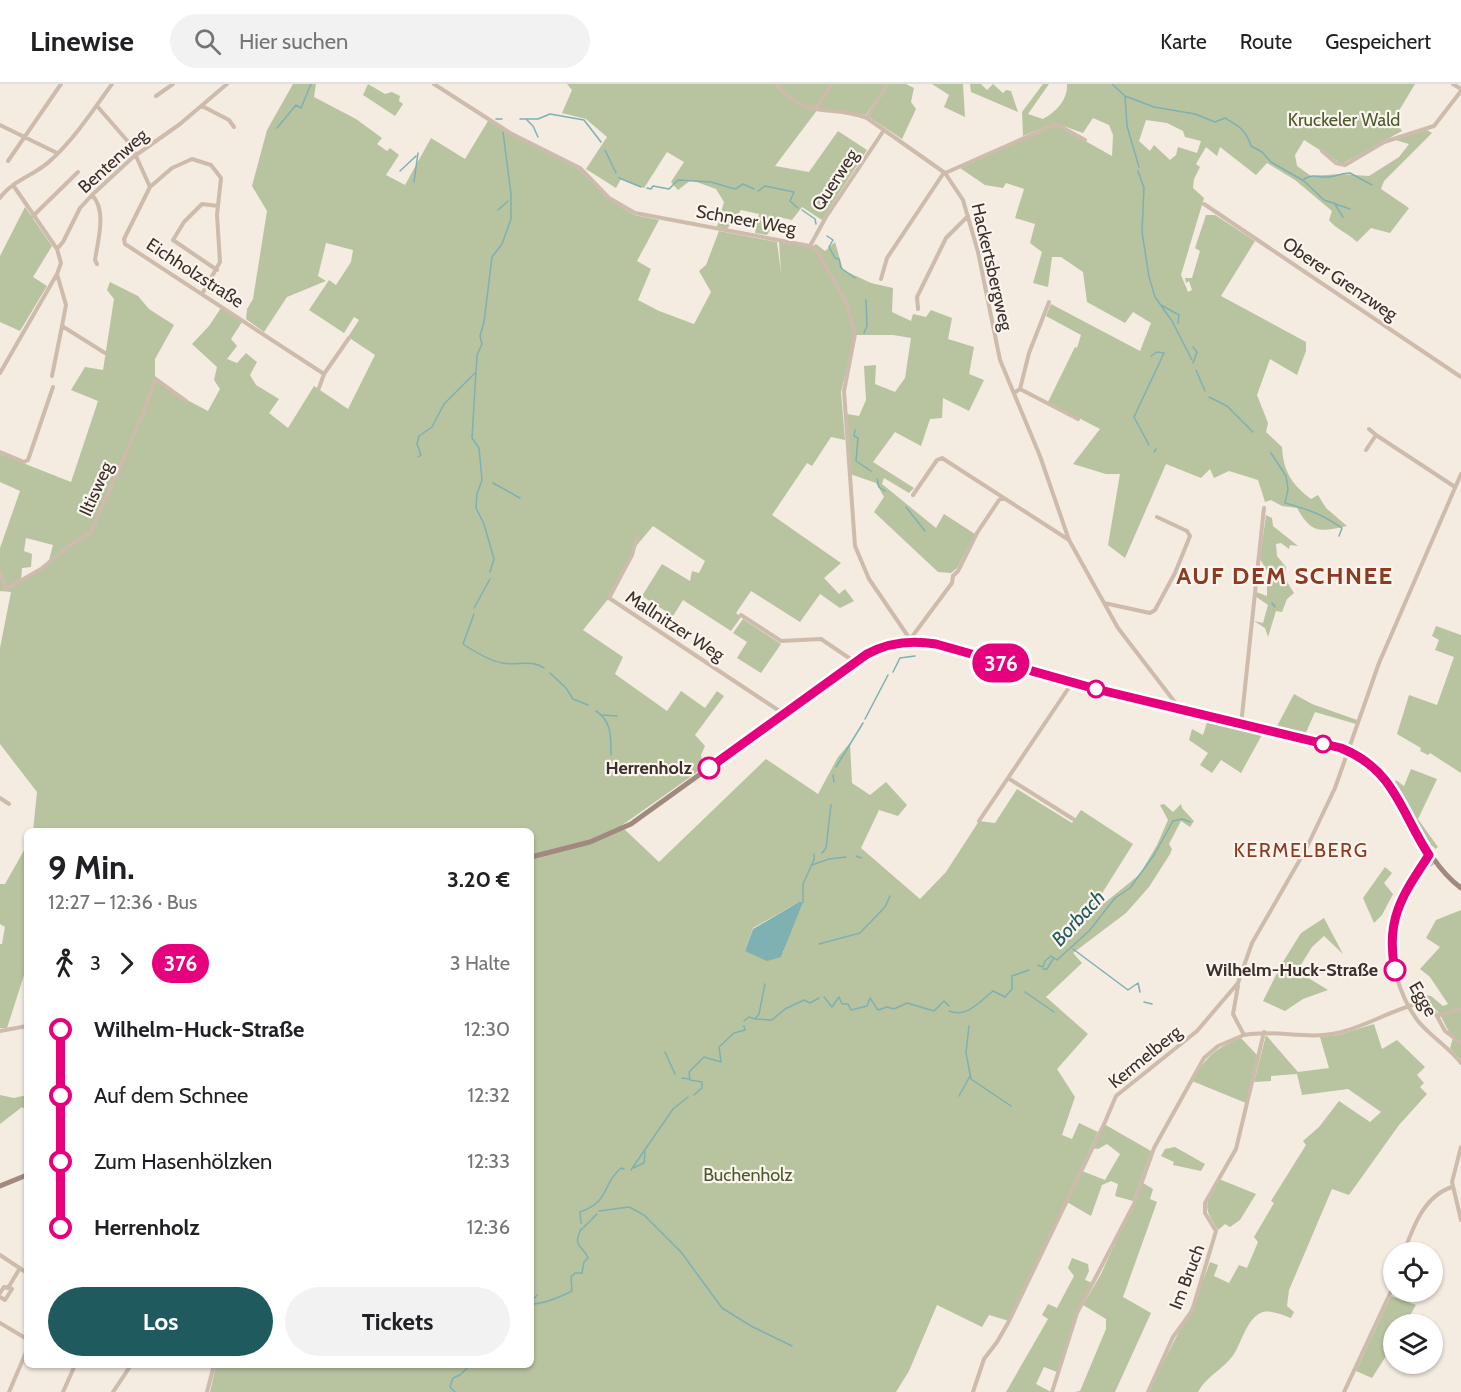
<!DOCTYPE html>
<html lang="de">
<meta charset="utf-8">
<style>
:root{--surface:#fff;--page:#f2f2f2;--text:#202124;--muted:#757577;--line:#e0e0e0;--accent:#1f5a5e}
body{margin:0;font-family:Cabin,sans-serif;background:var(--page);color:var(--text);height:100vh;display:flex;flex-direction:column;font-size:22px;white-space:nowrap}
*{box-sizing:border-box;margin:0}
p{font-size:20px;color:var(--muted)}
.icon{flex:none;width:33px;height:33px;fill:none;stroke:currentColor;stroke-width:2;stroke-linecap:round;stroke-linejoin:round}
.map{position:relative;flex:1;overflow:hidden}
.drawer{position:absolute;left:24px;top:744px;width:510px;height:540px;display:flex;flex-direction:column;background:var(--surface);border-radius:9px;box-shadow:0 2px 4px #0004}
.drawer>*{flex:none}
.badge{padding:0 12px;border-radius:20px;font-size:21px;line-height:39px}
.controls{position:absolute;left:1383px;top:1158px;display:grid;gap:12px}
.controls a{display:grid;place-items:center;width:60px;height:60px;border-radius:50%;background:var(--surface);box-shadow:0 2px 4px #0004;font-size:30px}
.map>.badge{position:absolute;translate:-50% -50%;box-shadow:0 0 0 3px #fff}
.legs{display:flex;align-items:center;gap:9px;height:66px;padding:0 24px;font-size:20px}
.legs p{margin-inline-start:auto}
.headline{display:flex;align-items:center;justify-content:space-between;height:102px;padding:0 24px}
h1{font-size:33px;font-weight:700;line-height:45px}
.action{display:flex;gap:12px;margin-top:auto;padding:12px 24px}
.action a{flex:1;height:69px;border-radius:36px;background:var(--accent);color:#fff;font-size:24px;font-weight:700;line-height:69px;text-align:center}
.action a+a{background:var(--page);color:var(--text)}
ul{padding:0 24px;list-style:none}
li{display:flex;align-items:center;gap:21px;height:66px;font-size:22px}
li i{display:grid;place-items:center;width:9px;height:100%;margin:0 8px;background:currentColor}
li i::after{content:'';width:15px;height:15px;margin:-8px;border:4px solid;border-radius:50%;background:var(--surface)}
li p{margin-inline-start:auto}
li:first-child i{background:linear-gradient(#0000 50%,currentColor 0)}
li:last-child i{background:linear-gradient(currentColor 50%,#0000 0)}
header{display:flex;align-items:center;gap:36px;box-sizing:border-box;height:84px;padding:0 30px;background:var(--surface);border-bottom:2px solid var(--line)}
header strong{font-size:28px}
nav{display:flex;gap:33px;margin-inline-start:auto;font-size:21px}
.search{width:420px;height:54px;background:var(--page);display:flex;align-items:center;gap:15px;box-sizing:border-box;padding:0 21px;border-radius:33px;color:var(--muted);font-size:22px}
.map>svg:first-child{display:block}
.green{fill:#b8c4a0;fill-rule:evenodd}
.water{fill:#7fb0b2}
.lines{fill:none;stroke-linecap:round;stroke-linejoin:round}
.stream{stroke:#7fb0b2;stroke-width:1.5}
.minor{stroke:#cdbbac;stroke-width:4}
.secondary{stroke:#a18a7d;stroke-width:5}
.line-1-casing{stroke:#fff;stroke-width:14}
.line-1{stroke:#e6007e;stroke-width:9}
.stop-1-dot{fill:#fff;stroke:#e6007e;stroke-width:3}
.labels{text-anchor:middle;stroke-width:4.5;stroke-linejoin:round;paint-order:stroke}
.park-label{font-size:18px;fill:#4a5a2e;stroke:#fbf5ee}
.street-label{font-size:18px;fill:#3b302b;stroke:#fbf5ee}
.stop-label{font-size:18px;font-weight:bold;fill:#3b302b;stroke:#fbf5ee;text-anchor:end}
.neighbourhood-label{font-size:20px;letter-spacing:1.5px;fill:#8c3b22;stroke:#fbf5ee}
.water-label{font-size:20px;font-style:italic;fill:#1f5a5e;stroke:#fbf5ee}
.district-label{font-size:24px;font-weight:bold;letter-spacing:1.5px;fill:#8c3b22;stroke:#fbf5ee}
</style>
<header>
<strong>Linewise</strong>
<div class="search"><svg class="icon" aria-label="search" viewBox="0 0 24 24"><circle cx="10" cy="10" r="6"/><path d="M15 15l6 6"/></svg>Hier suchen</div>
<nav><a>Karte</a><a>Route</a><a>Gespeichert</a></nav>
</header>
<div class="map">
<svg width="1461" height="1308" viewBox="0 0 1461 1308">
<rect width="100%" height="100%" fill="#f4ebe1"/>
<path class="green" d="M293,0H316L314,13L356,35L382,54L377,60L387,67L390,64L399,71L386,91L405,101L431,54L465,75L488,37L579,85L608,115L634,131L659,136L637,177L651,185L638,216L659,227L694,240L711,208L699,187L706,181L719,147L777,158L781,189L779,157L811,163L816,160L825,167L835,158L843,186L871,199L893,204L892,228L911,237L913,230L926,233L931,226L952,234L948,255L974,263L969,290L984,296L969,327L943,314L942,334L930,335L921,362L895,348L873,378L914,404L909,409L884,394L882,400L936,444L944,430L975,450L957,484L951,489L938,488L874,428L884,413L876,399L850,390L847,330L859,332L866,316L864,282L876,281L875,300L895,308L905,294L911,254L893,251H855L841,308L845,356L831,353L812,382L807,379L772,431L841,479L824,494L839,510L845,505L854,517L840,524L820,510L800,538L751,507L736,529L741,533L731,547L683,516L673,532L642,512L662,480L690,497L692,487L699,489L705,477L653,442L637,461L609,514L583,546L623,573L615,590L667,627L681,607L705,624L717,607L724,612L695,651L705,662L701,671L703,684L621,742L659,778L766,675L818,710L838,673L850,659L852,699L870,711L886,698L907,721L898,732L879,726L861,764L920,815L946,788L979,737L995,739L1017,705L1072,739L1081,726L1133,760L1101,811L1107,817L1140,790L1157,761L1168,736L1160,721L1164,720L1173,728L1181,720L1182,724L1194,737L1190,743L1181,737L1169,760L1172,765L1170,770L1149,803L1126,829L1073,869L1082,879L1046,913L1088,950L1057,985L1075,1013L1062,1051L1072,1055L1079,1039L1098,1048L1009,1237L989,1231L982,1243L937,1221L909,1287L896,1308H210L216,1281H531V747H33L37,708L0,660V564L11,508L0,507V464L20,407L0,398V370L71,398L98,317L71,306L85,283L103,286L114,215L107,206L110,198L138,212L149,225L174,241L155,275V292L187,316L208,327L220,305L214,296L217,283L192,260L209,242L221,224L242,238L231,255L237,262L227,275L237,279L246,269L257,278L250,291L256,301L279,315L269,329L288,344L314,302L348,325L375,271L348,253L359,236L354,233L344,249L309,226L329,196L336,201L351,178L353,166L326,159L318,192L326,197L287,213L264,248L246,235L247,225L253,215L267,127L252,102L267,46ZM26,454L53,461L48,480L21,497L22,484L31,483L32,470L24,467ZM799,818C795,837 788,851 783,869L745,867L753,844Z
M368,0L385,10L392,8L400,12L399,17L403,20L395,32L363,11Z
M567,0H886L866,31L818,25L775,82L809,88L838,47L867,66L822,136L802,123L792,136L779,133L767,151L755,149L759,130L741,126L727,145L717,143L724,118L716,105L691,96L678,106L671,98L684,78L667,68L644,104L621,95L616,104L586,85L607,53L586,35L562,29L572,6Z
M889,0H906L914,4L911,18L916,25L902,55L869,33Z
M932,0H963L965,33L944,23L949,11Z
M970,0H981L987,6L993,0L1003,9L1006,6L1011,7L1018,28L971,8Z
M1043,0H1049L1028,30L1043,35C1056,28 1068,16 1067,0H1415L1400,25L1397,39L1402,47L1342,80L1304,56L1295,71L1297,82L1311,92L1341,90L1369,92L1399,73L1409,60L1395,56L1427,46L1432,49L1384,97L1381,105L1409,124L1390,149L1371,144L1357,158C1348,149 1337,146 1329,136L1332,127L1295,96L1267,79L1256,91L1220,63L1217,72L1206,63L1196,80L1200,83L1194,95L1193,104L1204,114L1181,191L1188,208L1192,206L1189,197L1186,199L1185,194H1192L1200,167L1195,164L1206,131H1215L1255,157L1221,212L1306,258V267L1297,291L1270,275L1257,311L1268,339L1266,348L1282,363C1283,387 1292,401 1311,415L1318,411L1326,424L1347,442C1319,448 1312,450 1297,424L1282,422L1271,416L1265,418L1258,396L1229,387L1214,394L1210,385L1201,394L1166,380L1125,474L1108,461L1120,390H1106L1073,380L1100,345L1048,318L1075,263L1077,264L1081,251L1046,232L1051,220L1140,267L1151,239L1133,228L1125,239L1087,218L1083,188L1061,173H1052L1048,203L1033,199L1042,168L1030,159L1035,140L1015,134L1024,105L1006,99L1003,104L985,101L960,84L1055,40L1112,72L1113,51L1109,41L1093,34L1083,49L1055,39L1023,52L1022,28ZM1146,36L1167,39L1183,47L1185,53L1201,57L1197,69L1178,63L1176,71L1170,76L1154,61L1150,67L1139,57Z
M25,123L52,162L33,193L47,202L20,247L0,238V172Z
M1266,431L1272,434L1273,442L1298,462L1290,461L1289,465L1281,459L1276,460L1277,472L1286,483L1284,493L1294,509L1287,515L1282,528L1276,527L1268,553L1265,544L1254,537L1263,539L1268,521L1255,512L1256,508L1267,512V487L1260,475Z
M743,535L781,560L761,589L737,574L747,558L733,549Z
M1436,542L1461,551V689L1430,669L1428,671L1420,667L1421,664L1397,650L1409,611L1437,621L1454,573L1435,566L1439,556L1432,552Z
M1294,610L1312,620L1357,636L1356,640L1315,628L1304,653L1275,646Z
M1208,635L1263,649L1241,689L1221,676L1212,689L1200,681L1208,669L1189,656L1192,645L1203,651Z
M1411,685L1437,695L1418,735L1438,763L1435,765L1433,762L1429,765L1393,700L1396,696L1404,702Z
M27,761V882L7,944H0V860H2L5,843L0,840V800H5Z
M1385,783L1392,789L1384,799L1393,810L1382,831L1374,839L1363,814Z
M1461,826V976L1450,964L1453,954C1442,940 1440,917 1418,918L1420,910L1431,912L1443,922L1448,920L1430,893L1420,885L1440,863L1426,854L1436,836Z
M1324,834L1343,870L1324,852L1312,863L1297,887L1328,906L1303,915L1285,927L1263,917L1281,881L1301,849Z
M1374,940L1382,965L1397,956L1425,983L1417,991L1424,999L1420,1003L1427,1010L1399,1041L1349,1111L1332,1105L1289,1206L1287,1222L1294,1228L1291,1234C1283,1231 1272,1226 1263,1228C1247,1233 1242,1258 1234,1270C1224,1285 1206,1292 1198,1308H1149C1169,1264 1194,1224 1210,1178L1218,1181L1214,1192L1229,1199L1239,1181L1247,1184L1258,1158L1254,1153L1274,1119L1271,1117L1306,1061L1303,1057L1319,1043L1339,1017L1370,1038L1381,1028L1348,1005L1302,1011L1297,990L1271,992V997L1254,998L1266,951L1298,988L1329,984L1320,953L1338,951Z
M1241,954L1257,971L1246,1019L1192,997C1207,972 1214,965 1241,954Z
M0,1011L14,1014L27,1011V1027L22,1023L0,1040Z
M1104,1040L1151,1067L1133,1117L1115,1112L1118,1100L1111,1097L1102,1101L1091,1132L1067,1118L1082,1087L1105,1096L1120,1070L1107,1060L1098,1065L1093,1064Z
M1175,1063L1205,1080L1201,1087L1173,1081L1174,1078L1161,1072L1165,1065Z
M1219,1095L1256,1110L1240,1136L1230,1143L1225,1140L1218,1146C1201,1120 1206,1121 1219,1095Z
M1143,1099L1153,1105L1150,1115L1157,1118L1123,1213L1151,1229L1115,1308H1075L1080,1307L1106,1245V1235L1083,1221L1101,1190Z
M1072,1174L1088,1180L1089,1187L1085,1196L1093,1199L1083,1216L1057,1288L1044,1283L1036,1300L1051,1308H1006L1048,1235L1042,1231L1048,1220L1057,1224L1074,1192L1068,1184Z
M1391,1212L1416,1221L1405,1240H1394L1393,1261L1372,1294L1356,1287Z"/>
<path class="water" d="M799,818H803L781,873L767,877L745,867L753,845Z"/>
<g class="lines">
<path class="stream" d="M1112,0L1125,12L1127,42L1139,83
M1125,12L1154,23L1195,30L1215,38L1225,34C1237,41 1246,45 1251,62L1262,68L1271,78L1304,97L1324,116L1350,125
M496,35H502
M520,35H538L550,30L584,36L601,58
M527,36L533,42L538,53
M277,44L296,21L301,24L311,0
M605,66L616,89
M400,87L416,72
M1138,87L1144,104L1142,148L1149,193L1155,213L1172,237L1192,276
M619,94L641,103
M1304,95C1314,89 1319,94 1329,93C1337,92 1343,89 1350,89L1372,101
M414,98L418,69
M647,104L651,105L653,102L669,105L678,96L711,98L735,105L743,100L754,105
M758,107L765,102L794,108L790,117L798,124
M1334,119L1343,133
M498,126L508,117
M802,126L815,135L816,140
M827,152L833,156L829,163L835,174L839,175L841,184L855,194
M1161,221L1179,231L1178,239
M864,249L867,242L866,216
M1193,279L1197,268L1193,263
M1196,286L1205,307
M1209,313L1227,322L1253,348
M855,346L854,352L858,354L856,377L871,387
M1149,361L1134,333L1164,269L1157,268L1151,272
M1154,368L1156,365
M1271,369L1286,392L1288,405L1285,419C1309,426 1320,429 1342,444L1339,452
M418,373L421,371L417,360L419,352L432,343L444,320L475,289
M877,395L879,403L885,407
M493,399L520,414
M906,423L925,447
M490,488L494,475L484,440L476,424L477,410L482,396L479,364L472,354L477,271L482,260L480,252L484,238L492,173L502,160L511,135V110L503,48
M1272,519L1275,523
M474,524L490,495
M474,530L463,560C475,568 488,576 502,579C517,582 531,575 544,584
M893,588L900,574L915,572
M550,589L566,604L573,615L588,621
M596,627C612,637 611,654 611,671
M603,631L617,632
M865,635L888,591
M836,683L863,639
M833,691L834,698
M822,769L826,764L831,721
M856,772L861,774
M812,781L829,775L846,773
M803,818V800L814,776V770
M819,860L860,849L885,823L890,812
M1073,865L1128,906L1138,899L1140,908
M1038,881L1043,883L1045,877L1051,872L1057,876L1089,847L1115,814L1130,804L1154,771L1173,737L1182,735L1190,738
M1043,885H1047L1053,875
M1025,908L1054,928
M824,913L832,923L839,913L842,920H848L851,926L867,922L870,914L878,926L887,923L894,925L907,919L934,927L944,917L949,922
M1144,918L1152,920
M949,927C967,934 979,918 993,907L1005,913L1012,905V892L1029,886
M755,935L772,936L785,925L804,916L810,919L819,914
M744,937L749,933L755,935L759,930L765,900
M969,942L966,969L971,995L1011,1022
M665,968L675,990
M682,994L690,995
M694,1011L702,1004V998L690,996L689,988L704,973L721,978L719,963L734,949L745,946L744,942
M959,1012L970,992
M633,1084L644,1079L645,1068
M631,1086L673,1025L688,1013
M599,1127L629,1123L644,1131L681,1168L722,1224L751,1242L792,1262
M581,1139L580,1128C611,1117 601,1101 621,1084L624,1085
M581,1146L597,1130
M531,1218L537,1211
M531,1220C544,1220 560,1213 572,1207L571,1193L575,1189H582L584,1178L588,1174C583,1161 572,1164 581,1145
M455,1308L450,1303L453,1294L460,1291L470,1281"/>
<path class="minor" d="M434,0L510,49L580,84L609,114L635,129L810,162L817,167L847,220L855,250L844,307L855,462L869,495L912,558
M776,0C808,38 828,19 867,34L945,89L963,116L978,168L1000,276L1040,372L1069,456L1118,544L1177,621V624
M1453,0L1461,5
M156,12L173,0
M97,22L131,61L150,103L124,155L125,160L324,290L349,254
M202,22L229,36L234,43
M815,25L832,0
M867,34L887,0
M0,41L57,69
M1322,67L1336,79L1345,81L1384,58L1434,42L1461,7
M8,77L61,0
M150,103L172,84L192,75L211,81L221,94L217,131L220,178L202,210
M92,111C107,126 98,156 95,176L97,180
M0,114C12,96 36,91 51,76C75,54 93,26 112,0
M1204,120L1461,293
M33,132L78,88
M810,162L826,133L884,46
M57,165L63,158L80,124L92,111L132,74L180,40L227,0
M217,186L173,156L184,138L202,120L218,122
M57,190L66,221L62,242L105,269
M881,195L887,174L943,90L1056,40L1085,56
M918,225L917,213L946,154L968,132
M0,289L57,190L61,179L57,165L13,101
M52,292L62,242
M319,304L324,290
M1020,305L1078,335
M1014,309L1020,305L1029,269L1049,218
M1369,345L1376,351
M1366,366L1376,351L1455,403
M0,368L24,378L28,376L53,303
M913,411L937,376L942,374L1069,456
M637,452L632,471L609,514L784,630
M0,488L6,505L41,485L69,462L91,448L143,330L155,295L186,317
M1104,519L1150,529L1155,526L1175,489L1190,452L1187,447L1157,433
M741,531L781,557L821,555L855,578
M911,554L952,499L953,492L958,487L977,449L999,416L1004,414
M1241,641L1264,424
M1008,694L1073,735
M0,714L9,720
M979,737L1072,599
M1429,771C1403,811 1382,841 1396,891C1401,908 1407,923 1418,937C1431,953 1449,963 1461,979
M1422,785L1434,778
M1238,902L1233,930L1244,951C1275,945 1306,956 1337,949C1366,943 1392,925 1421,919L1432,923L1445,947L1461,959
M1439,931L1461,925
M0,947L27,942
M1461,1063L1452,1098L1461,1136
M1404,1168C1413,1143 1424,1112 1452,1103
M0,1171L27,1189
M0,1209L4,1203L8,1204L20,1184
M0,1213L5,1216L12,1205L8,1203
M0,1239L27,1255
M9,1308L27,1266
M63,1308L75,1281
M113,1308L131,1281
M207,1308L214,1281
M973,1308L984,1275L997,1258L1008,1239L1105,1038L1116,1012L1197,947L1238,899L1252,859L1306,765L1335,704L1379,579L1461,390
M1052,1308L1077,1229L1134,1120L1154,1064L1204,974L1218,962L1244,951
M1148,1308L1173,1253L1192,1227L1216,1147L1205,1129V1119L1236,1065L1264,948
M1344,1308L1394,1201"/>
<path class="secondary" d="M531,773L590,758L631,740L867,570L893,560L917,558L1354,670C1406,694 1412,767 1461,804
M0,1102L27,1091"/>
</g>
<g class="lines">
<defs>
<path id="line-1" d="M709,684L867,570C889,558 912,556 936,560L1096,605L1341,664C1395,686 1400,727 1429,771C1402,812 1385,836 1395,886"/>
</defs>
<use href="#line-1" class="line-1-casing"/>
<use href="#line-1" class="line-1"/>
</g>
<g class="stop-1-dot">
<circle cx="1096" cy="605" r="8"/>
<circle cx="1323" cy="660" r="8"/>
<circle cx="709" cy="684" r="10"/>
<circle cx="1395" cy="886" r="10"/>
</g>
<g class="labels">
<g class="park-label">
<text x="1344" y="42">Kruckeler Wald</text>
<text x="748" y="1097">Buchenholz</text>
</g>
<g class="street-label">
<text transform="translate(113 77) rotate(-42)" y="6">Bentenweg</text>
<text transform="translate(835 96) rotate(-57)" y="6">Querweg</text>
<text transform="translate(746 136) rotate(10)" y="6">Schneer Weg</text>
<text transform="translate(992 183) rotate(77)" y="6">Hackertsbergweg</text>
<text transform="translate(195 189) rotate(33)" y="6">Eichholzstraße</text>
<text transform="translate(1340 195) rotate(34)" y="6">Oberer Grenzweg</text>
<text transform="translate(96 405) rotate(-66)" y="6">Iltisweg</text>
<text transform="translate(675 542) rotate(33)" y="6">Mallnitzer Weg</text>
<text transform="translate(1423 915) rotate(60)" y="6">Egge</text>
<text transform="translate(1145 973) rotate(-39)" y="6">Kermelberg</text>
<text transform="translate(1187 1193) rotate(-69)" y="6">Im Bruch</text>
</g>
<g class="stop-label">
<text x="692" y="690">Herrenholz</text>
<text x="1378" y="892">Wilhelm-Huck-Straße</text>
</g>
<g class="neighbourhood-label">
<text x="1301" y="773">KERMELBERG</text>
</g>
<g class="water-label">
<text transform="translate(1078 834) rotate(-47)" y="7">Borbach</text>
</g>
<g class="district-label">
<text x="1285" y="500">AUF DEM SCHNEE</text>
</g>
</g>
</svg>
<div class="controls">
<a><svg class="icon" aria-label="locate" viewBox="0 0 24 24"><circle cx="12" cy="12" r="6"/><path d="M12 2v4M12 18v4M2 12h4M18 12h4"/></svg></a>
<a><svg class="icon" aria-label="layers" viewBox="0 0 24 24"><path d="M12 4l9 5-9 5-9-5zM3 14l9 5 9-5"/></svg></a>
</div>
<b class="badge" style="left:1001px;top:579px;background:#e6007e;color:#fff">376</b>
<section class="drawer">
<div class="headline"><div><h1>9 Min.</h1><p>12:27 – 12:36 · Bus</p></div><b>3.20 €</b></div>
<div class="legs"><svg class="icon" aria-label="walk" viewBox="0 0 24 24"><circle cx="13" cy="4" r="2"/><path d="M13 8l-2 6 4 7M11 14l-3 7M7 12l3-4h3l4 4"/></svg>3<svg class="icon" aria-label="forward" viewBox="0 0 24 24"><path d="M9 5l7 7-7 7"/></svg><b class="badge" style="background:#e6007e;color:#fff">376</b><p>3 Halte</p></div>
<ul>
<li><i style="color:#e6007e"></i><b>Wilhelm-Huck-Straße</b><p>12:30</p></li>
<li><i style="color:#e6007e"></i><span>Auf dem Schnee</span><p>12:32</p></li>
<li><i style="color:#e6007e"></i><span>Zum Hasenhölzken</span><p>12:33</p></li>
<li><i style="color:#e6007e"></i><b>Herrenholz</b><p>12:36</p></li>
</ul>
<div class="action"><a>Los</a><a>Tickets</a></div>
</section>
</div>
